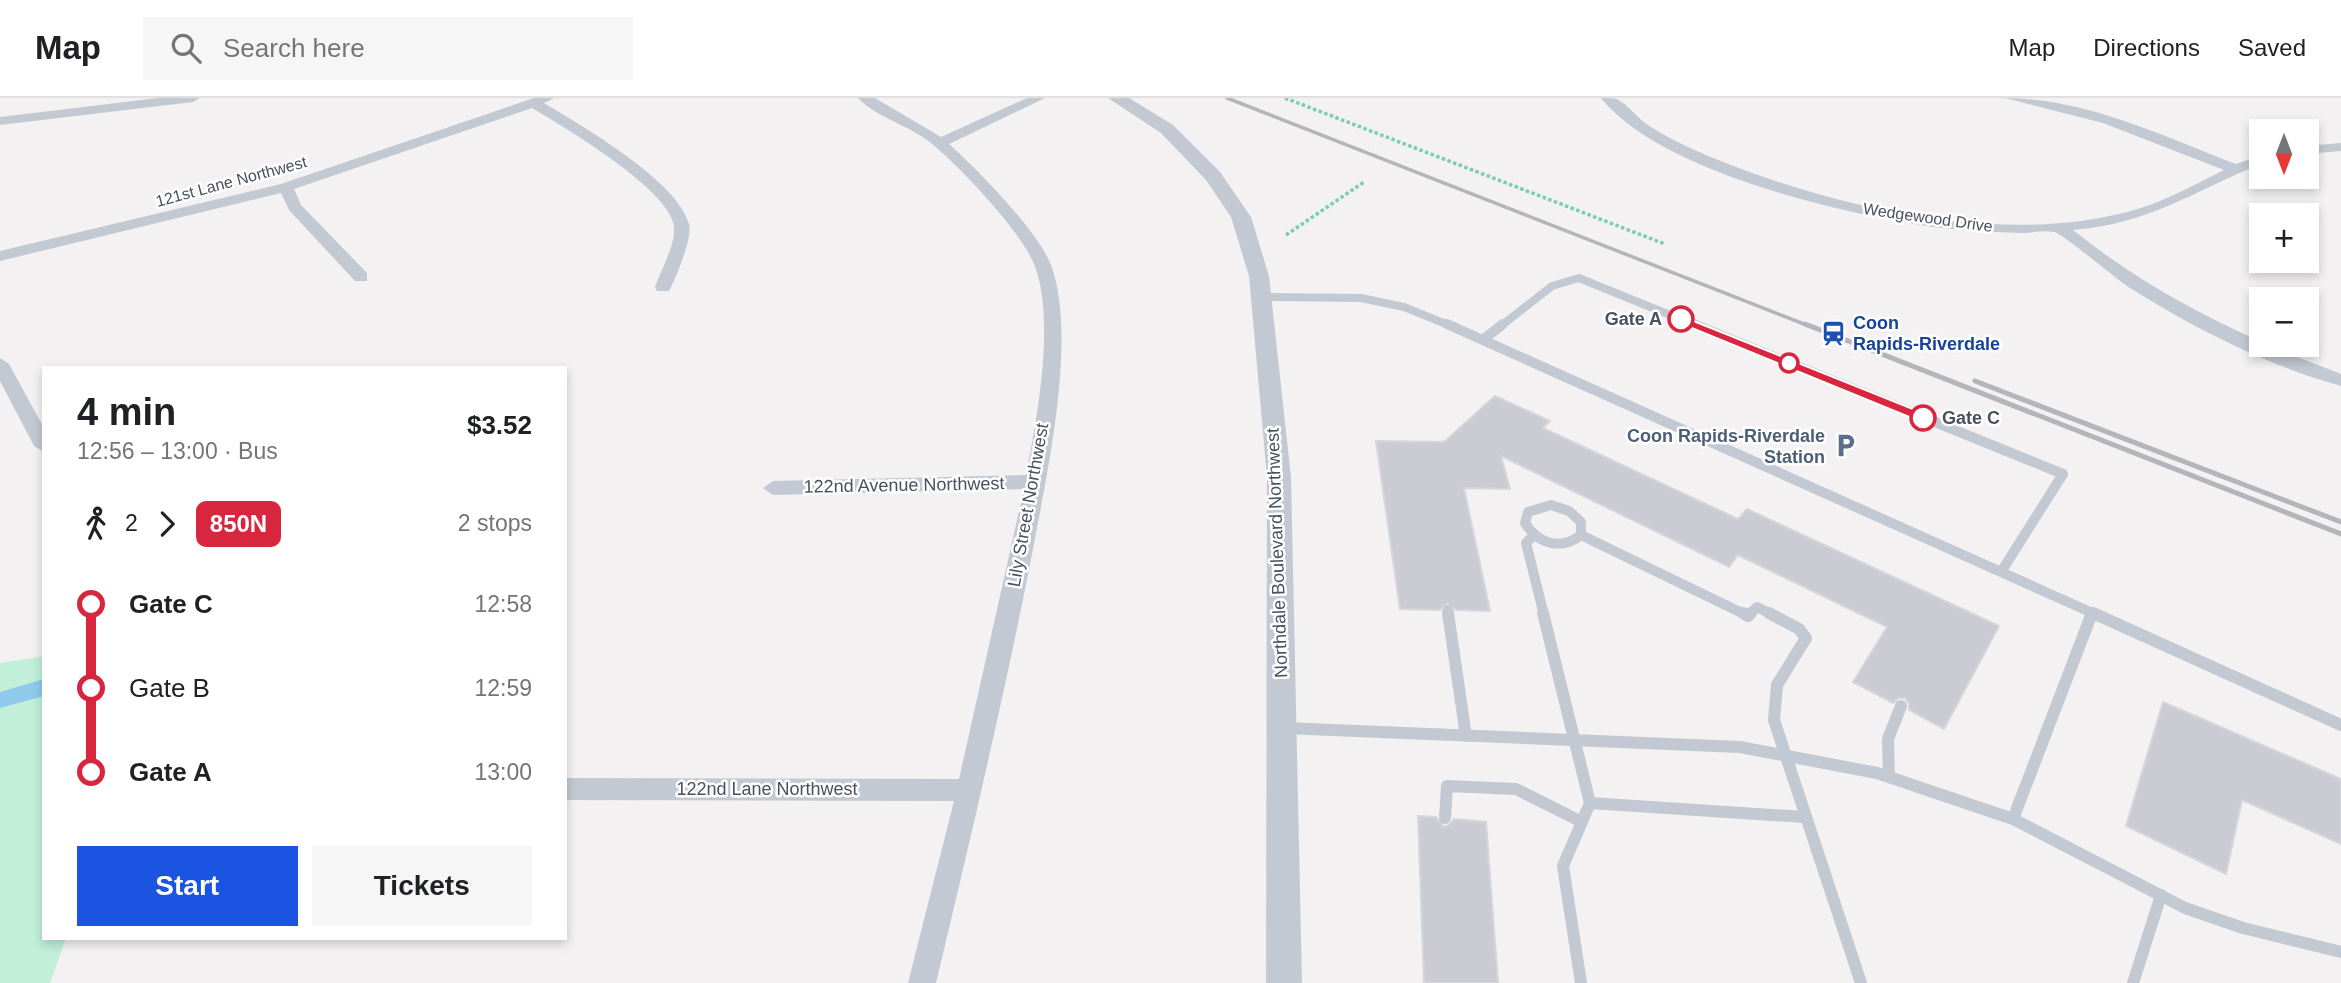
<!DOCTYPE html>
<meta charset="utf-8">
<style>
:root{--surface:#fff;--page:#f6f6f6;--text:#202124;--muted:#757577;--line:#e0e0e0;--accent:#1c54e2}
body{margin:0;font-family:Arial,sans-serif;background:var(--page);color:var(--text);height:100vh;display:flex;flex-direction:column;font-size:26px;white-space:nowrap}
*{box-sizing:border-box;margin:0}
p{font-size:23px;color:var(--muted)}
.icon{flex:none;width:38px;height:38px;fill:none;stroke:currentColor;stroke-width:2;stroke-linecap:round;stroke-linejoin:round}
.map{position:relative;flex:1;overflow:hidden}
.panel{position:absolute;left:42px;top:268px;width:525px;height:574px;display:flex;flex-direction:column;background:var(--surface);border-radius:0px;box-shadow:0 4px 10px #0003}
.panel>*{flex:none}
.badge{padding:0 14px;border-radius:10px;font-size:24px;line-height:46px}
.needle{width:46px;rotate:180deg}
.tools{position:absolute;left:2249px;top:21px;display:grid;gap:14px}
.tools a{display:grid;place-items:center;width:70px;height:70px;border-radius:0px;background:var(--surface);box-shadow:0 4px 10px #0003;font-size:35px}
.map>.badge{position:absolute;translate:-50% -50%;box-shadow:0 0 0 4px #fff}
.legs{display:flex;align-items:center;gap:10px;height:77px;padding:0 35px;font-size:23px}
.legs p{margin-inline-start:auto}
.headline{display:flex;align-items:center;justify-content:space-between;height:119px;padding:0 35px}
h1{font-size:38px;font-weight:600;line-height:52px}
.cta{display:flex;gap:14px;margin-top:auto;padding:14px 35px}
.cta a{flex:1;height:80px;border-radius:0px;background:var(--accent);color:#fff;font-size:28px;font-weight:600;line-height:80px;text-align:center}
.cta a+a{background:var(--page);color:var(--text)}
ul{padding:0 35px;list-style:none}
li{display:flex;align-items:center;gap:24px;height:84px;font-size:26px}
li i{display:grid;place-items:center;width:10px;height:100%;margin:0 9px;background:currentColor}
li i::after{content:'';width:18px;height:18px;margin:-9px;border:5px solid;border-radius:50%;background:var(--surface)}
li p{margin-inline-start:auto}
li:first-child i{background:linear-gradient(#0000 50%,currentColor 0)}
li:last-child i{background:linear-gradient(currentColor 50%,#0000 0)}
header{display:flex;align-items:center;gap:42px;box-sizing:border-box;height:98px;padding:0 35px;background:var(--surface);border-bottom:2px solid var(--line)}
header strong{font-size:33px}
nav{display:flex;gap:38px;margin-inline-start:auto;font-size:24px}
.search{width:490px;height:63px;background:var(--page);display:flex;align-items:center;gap:18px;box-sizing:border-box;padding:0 24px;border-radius:0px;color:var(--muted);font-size:26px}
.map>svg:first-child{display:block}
.green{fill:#c1efda}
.water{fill:#8fcaeb}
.building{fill:#cbccd3;stroke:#d5d6dc;stroke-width:2}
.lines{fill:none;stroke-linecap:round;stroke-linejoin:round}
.path{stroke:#79cdb1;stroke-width:3.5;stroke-dasharray:3.5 2.5;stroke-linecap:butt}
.service-far2{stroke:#c2c9d2;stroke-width:8}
.service-far1{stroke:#c2c9d2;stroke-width:10}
.service{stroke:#c2c9d2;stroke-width:12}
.minor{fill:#c2c9d2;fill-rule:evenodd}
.tertiary{fill:#c2c9d2;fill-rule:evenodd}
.rail-far1{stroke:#b3b5bb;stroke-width:3.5}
.rail{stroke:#b3b5bb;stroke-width:5}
.line-1{fill:#d7263d;stroke:#fff;stroke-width:2}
.stop-1-dot{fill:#fff;stroke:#d7263d;stroke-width:3.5}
.labels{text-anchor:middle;stroke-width:5;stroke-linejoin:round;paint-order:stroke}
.far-street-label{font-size:16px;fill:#49515e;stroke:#fff}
.stop-label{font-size:18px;font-weight:bold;fill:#49515e;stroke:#fff;text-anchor:end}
.transit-label{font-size:18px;font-weight:bold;fill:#164399;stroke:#fff;text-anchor:start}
.service-label{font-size:18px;font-weight:bold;fill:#4e5e75;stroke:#fff;text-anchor:end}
.street-label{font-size:18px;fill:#49515e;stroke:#fff}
</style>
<header>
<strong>Map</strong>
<div class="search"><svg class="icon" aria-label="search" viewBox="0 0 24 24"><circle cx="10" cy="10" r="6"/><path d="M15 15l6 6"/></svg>Search here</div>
<nav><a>Map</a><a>Directions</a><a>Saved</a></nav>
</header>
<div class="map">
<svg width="2341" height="885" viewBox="0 0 2341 885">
<rect width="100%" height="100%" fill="#f3f1f1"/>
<path class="green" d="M44,558V840H66L50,885H0V565Z"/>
<path class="water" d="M44,581V598L0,610V594Z"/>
<path class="building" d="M1495,298L1550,323L1543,330L1738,421L1747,411L1999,528L1944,631L1909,612V606L1905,600H1899L1893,605L1853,584L1887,529L1738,457L1729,469L1501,358L1510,391L1464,390L1490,513L1456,512L1447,505L1440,512L1400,511L1376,343L1444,344Z
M2163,604L2341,681V746L2242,702L2226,776L2126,728Z
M1418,718L1436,719L1444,729L1449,727L1454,721L1486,724L1498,885H1424Z"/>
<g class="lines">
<path class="path" d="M1285,0L1665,146
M1286,137L1364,84"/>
<path class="service-far2" d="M1262,199L1361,200L1404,209L1451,228
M1501,228L1552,188L1579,180L1697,228"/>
<path class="service-far1" d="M1447,226L2097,517
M1693,226L2063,376L2001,474
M1484,241L1503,226
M1551,407L1569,413L1581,424V437C1561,453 1538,446 1525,425L1528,414Z
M1581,437L1746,517
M1533,438L1526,445L1544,517
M1448,512L1449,517
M1749,517L1757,509L1773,517"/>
<path class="service" d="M1448,515L1466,638
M1543,515L1590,705L1563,768L1581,885
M1743,515L1748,518L1751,515
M1769,515L1799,531L1806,540L1777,587L1774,622L1861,885
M2092,515L2013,721L2185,810L2243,830L2341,854
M2093,515L2341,627
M1284,630L1740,649L1877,675L2013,721
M1889,679L1888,641L1901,608
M1590,705L1804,719
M1445,720L1447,688L1516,691L1582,724
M2133,885L2161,797"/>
<path class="minor" d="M158,0H200L193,4L0,27V19Z
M534,0H554L544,5C582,28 678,83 689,126C693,139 676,180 669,193H657L655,189C661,172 676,146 674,128C669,91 564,29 532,10L294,91L301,107L367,175V183H355L289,112L281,95L0,163V153L281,86Z
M858,0H875L941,39L1027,0H1045L949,46C977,71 1038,133 1051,167C1078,240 1046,380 1032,456C1004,600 970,742 936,885H908L954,703L565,702V680L959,681L1024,391L773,397L763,390L773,383L1026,377C1037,321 1056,220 1034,166C1020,132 959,68 931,45C909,27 877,20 858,0Z
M1601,0C1606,0 1613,0 1617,1C1627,6 1636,18 1645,25C1664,38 1685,48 1706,57C1831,109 1998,149 2131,113C2164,104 2194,87 2224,72L2103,25L2005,0C2085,0 2163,38 2236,66L2261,57V66C2194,93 2149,126 2073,132C2155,198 2245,240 2341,276V288C2270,269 2192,229 2130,190C2116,181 2062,135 2054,134C2044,132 2032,135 2022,135C1995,134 1969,133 1942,130C1850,118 1661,75 1601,0Z
M2341,45V53L2306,56V48Z
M0,260L9,266L44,330V354L34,348L0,283Z"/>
<path class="tertiary" d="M1108,0H1129L1173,27L1220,74L1251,119L1269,178L1291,379L1302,885H1266L1267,379L1249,178L1231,119L1206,82L1161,35Z"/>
<path class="rail-far1" d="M1227,0L1809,228"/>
<path class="rail" d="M1805,226L2341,436
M1975,283L2341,424"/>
</g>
<path class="line-1" d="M1681,218L1928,317L1930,320L1919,323L1677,224L1676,221Z"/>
<defs>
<symbol id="station-bare" viewBox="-9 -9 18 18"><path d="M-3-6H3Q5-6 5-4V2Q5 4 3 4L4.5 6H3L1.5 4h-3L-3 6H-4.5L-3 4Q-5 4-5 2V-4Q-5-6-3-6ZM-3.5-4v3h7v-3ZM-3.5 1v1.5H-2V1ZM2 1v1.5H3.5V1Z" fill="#1a4fb4" stroke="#fff" stroke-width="2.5" paint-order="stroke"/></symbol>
<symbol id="parking-bare" viewBox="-9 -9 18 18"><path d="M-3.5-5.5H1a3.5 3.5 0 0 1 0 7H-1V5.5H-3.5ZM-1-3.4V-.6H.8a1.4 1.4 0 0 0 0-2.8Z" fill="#5c6f8a" stroke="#fff" stroke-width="2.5" paint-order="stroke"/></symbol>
</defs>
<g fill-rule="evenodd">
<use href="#station-bare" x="1816" y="218" width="35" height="35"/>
<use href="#parking-bare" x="1828" y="330" width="35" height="35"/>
</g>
<g class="stop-1-dot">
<circle cx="1681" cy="221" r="12"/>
<circle cx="1789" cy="265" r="9"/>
<circle cx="1923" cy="320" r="12"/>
</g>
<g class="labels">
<g class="far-street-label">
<text transform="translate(231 83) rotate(-15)" y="6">121st Lane Northwest</text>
<text transform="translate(1928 119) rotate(8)" y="6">Wedgewood Drive</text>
</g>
<g class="stop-label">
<text x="1662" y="227">Gate A</text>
<text x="1942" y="326" text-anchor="start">Gate C</text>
</g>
<g class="transit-label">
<text x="1853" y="231">Coon<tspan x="1853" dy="21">Rapids-Riverdale</tspan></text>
</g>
<g class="service-label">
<text x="1825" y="344">Coon Rapids-Riverdale<tspan x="1825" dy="21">Station</tspan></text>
</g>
<g class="street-label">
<text transform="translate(904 387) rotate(-1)" y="6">122nd Avenue Northwest</text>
<text transform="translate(1028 407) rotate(-80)" y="6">Lily Street Northwest</text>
<text transform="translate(1277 455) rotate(-92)" y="6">Northdale Boulevard Northwest</text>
<text x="767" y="697">122nd Lane Northwest</text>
</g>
</g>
</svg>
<div class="tools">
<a><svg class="needle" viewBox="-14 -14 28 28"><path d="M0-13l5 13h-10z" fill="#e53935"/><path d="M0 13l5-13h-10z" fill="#757577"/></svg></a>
<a>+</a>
<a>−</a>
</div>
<section class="panel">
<div class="headline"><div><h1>4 min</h1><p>12:56 – 13:00 · Bus</p></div><b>$3.52</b></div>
<div class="legs"><svg class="icon" aria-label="walk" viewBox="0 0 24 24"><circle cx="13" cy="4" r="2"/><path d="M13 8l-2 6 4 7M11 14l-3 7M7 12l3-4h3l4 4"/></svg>2<svg class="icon" aria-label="forward" viewBox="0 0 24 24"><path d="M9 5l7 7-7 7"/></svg><b class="badge" style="background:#d7263d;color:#fff">850N</b><p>2 stops</p></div>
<ul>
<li><i style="color:#d7263d"></i><b>Gate C</b><p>12:58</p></li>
<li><i style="color:#d7263d"></i><span>Gate B</span><p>12:59</p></li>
<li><i style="color:#d7263d"></i><b>Gate A</b><p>13:00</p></li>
</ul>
<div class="cta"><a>Start</a><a>Tickets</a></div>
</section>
</div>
